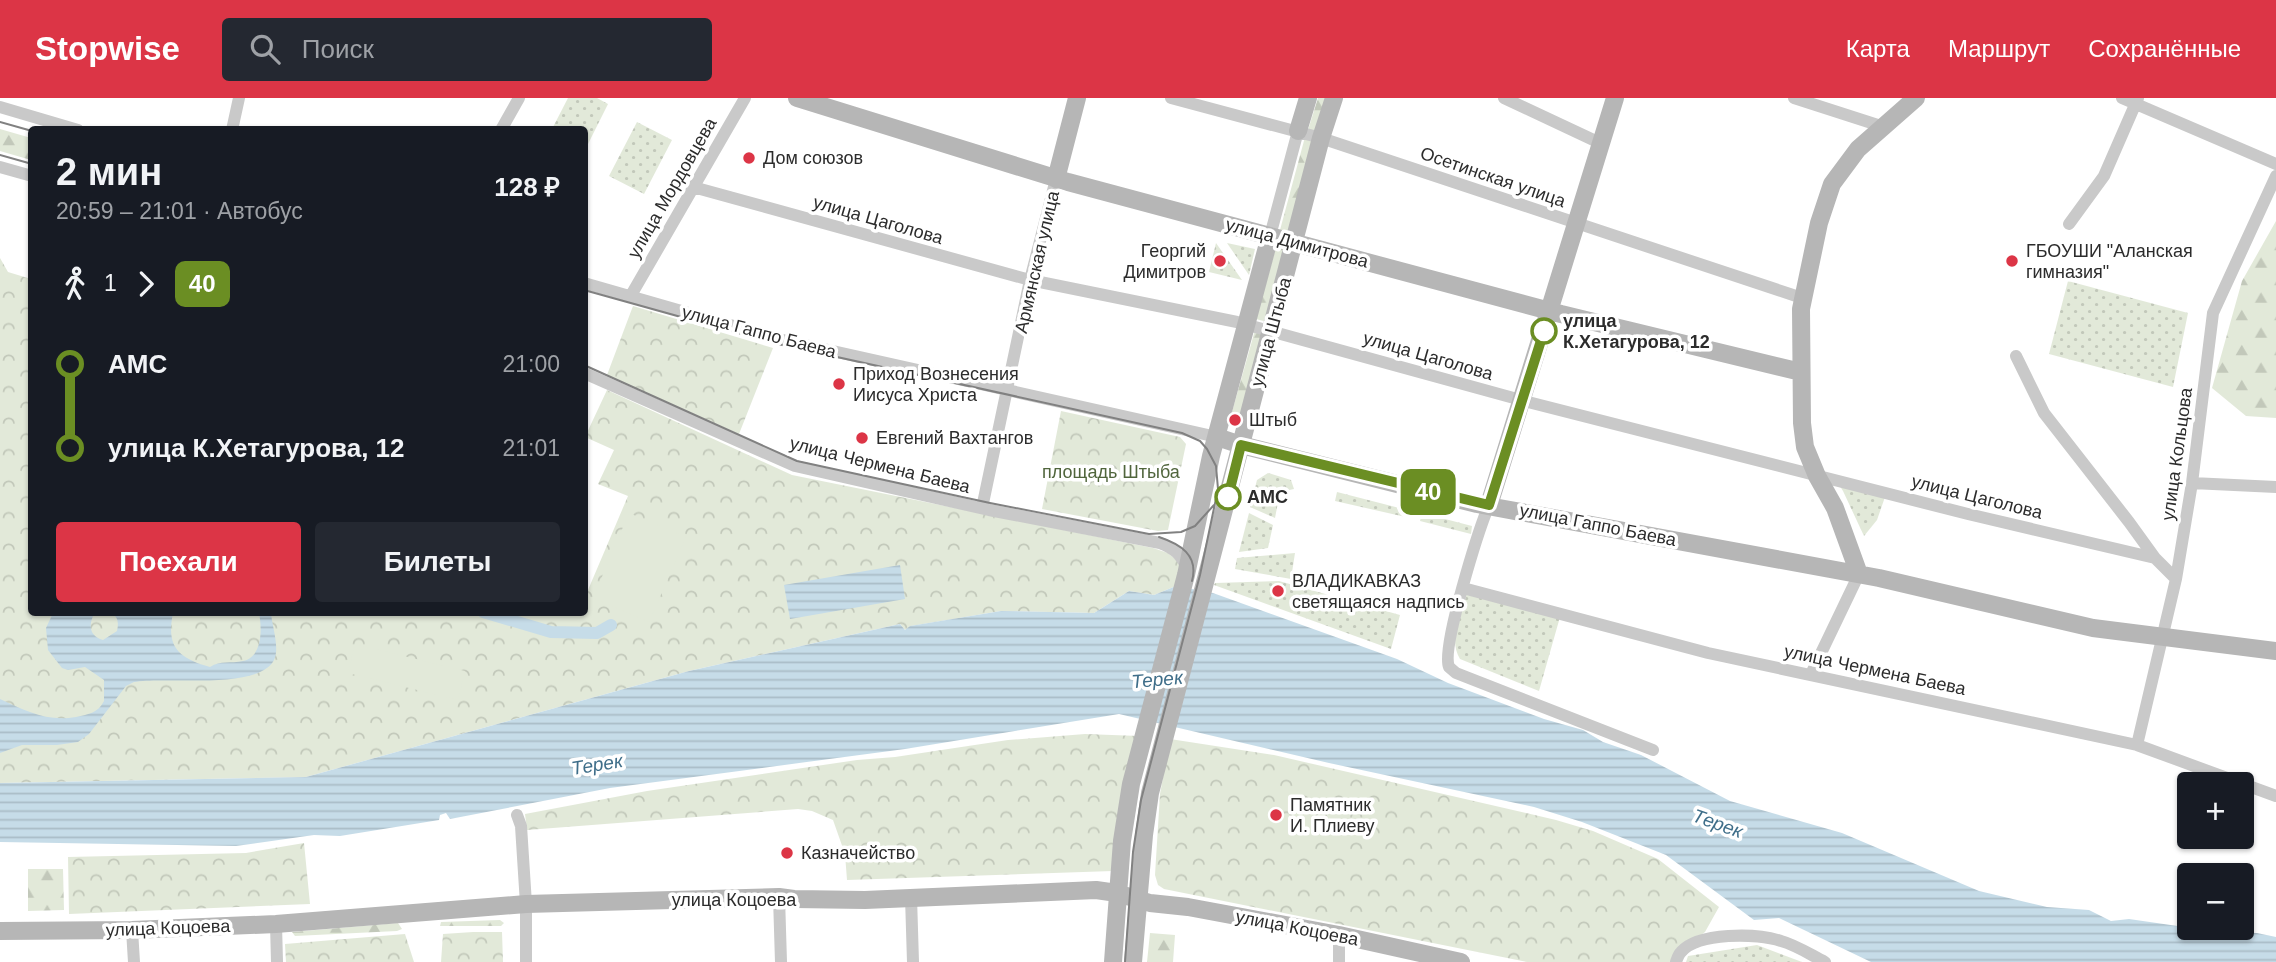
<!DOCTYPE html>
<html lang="ru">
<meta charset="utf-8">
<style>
:root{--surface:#171b24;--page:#242831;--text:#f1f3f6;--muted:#9ea1a6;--accent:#dc3546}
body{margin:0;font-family:Arial,sans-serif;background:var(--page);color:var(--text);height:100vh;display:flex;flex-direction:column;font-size:26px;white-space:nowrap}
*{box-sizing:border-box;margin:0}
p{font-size:23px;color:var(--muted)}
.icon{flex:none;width:38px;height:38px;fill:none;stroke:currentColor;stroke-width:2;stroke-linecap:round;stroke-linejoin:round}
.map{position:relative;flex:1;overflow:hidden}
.side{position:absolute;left:28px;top:28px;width:560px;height:490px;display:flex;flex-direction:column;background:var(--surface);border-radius:7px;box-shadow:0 2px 5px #0004}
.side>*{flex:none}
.badge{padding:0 14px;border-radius:10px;font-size:24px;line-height:46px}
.fabs{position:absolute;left:2177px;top:674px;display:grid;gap:14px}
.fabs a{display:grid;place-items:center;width:77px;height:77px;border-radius:7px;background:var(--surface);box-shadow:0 2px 5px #0004;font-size:35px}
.map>.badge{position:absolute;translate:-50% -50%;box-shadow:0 0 0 4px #fff}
.legs{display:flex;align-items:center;gap:10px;height:77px;padding:0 28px;font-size:23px}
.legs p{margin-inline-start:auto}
.overview{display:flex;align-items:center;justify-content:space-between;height:119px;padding:0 28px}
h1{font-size:38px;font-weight:600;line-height:52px}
.button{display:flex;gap:14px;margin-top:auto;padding:14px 28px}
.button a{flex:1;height:80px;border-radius:7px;background:var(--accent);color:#fff;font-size:28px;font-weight:600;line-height:80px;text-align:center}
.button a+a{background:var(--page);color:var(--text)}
ul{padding:0 28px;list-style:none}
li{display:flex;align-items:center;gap:24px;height:84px;font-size:26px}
li i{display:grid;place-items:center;width:10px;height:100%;margin:0 9px;background:currentColor}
li i::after{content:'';width:18px;height:18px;margin:-9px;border:5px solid;border-radius:50%;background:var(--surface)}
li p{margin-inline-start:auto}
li:first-child i{background:linear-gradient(#0000 50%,currentColor 0)}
li:last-child i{background:linear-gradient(currentColor 50%,#0000 0)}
header{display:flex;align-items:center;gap:42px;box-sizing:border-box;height:98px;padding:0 35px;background:var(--accent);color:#fff}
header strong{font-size:33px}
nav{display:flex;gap:38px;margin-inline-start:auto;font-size:24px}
.search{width:490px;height:63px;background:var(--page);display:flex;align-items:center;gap:18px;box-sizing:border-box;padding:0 24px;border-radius:7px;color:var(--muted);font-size:26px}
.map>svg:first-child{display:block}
.grass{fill:url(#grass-dots)}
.forest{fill:url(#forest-firs)}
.park{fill:url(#park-crowns)}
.garden{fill:#e2e9d9}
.water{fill:url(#water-rules)}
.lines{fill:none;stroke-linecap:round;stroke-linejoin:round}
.canal{stroke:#c6dce8;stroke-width:12}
.street{stroke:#c9c9c9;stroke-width:12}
.secondary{stroke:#b6b6b6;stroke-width:18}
.tram{stroke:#818181;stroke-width:2}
.line-1-casing{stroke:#fff;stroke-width:16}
.line-1{stroke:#6b8e23;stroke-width:10}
.poi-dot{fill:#dc3546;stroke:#fff;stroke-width:2.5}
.stop-1-dot{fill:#fff;stroke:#6b8e23;stroke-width:3.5}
.labels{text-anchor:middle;stroke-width:7;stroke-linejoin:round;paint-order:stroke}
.poi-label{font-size:18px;fill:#2c2c2c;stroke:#fff;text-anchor:start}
.street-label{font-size:18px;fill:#2c2c2c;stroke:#fff}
.stop-label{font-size:18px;font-weight:bold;fill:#2c2c2c;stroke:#fff;text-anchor:start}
.park-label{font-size:18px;fill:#50653c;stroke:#fff}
.water-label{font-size:19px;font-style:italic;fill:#3f6e89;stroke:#fff}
</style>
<header>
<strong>Stopwise</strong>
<div class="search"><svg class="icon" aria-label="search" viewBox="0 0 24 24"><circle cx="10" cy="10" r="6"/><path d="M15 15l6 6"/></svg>Поиск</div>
<nav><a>Карта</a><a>Маршрут</a><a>Сохранённые</a></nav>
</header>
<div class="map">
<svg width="2276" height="864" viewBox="0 0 2276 864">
<defs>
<pattern id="grass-dots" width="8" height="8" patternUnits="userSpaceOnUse" patternTransform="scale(1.75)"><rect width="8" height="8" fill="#e2e9d9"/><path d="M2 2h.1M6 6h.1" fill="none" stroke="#c2c8ba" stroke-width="1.8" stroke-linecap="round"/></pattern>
<pattern id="forest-firs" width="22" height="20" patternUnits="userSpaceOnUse" patternTransform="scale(1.75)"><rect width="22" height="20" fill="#e2e9d9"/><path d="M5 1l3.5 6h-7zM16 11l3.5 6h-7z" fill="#c2c8ba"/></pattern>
<pattern id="park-crowns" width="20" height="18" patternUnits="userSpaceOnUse" patternTransform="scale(1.75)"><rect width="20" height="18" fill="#e2e9d9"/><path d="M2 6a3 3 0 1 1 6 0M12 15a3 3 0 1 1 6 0" fill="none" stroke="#c2c8ba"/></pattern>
<pattern id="water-rules" width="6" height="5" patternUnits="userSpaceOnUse" patternTransform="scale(1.75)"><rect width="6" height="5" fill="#c6dce8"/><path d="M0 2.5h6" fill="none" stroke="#aabdc7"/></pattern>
</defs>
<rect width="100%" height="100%" fill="#fff"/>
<path class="grass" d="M568,0H597L608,6L585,52L584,32L552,31Z
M637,24L672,42L644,96L609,78Z
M1216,145L1242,182L1209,174Z
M1227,145L1255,151L1249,177Z
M2068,183L2188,215L2173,289L2049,256Z
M1268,375L1291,382L1294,391L1280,394L1275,420L1250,409L1257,382Z
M1836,382L1885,399L1877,422L1864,438L1843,393Z
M1337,394L1411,413L1410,420L1335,403Z
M1249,415L1273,427L1268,450L1239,454Z
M1422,415L1472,428L1471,436L1420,423Z
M1295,455L1291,481L1235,471L1237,460Z
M1279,483L1400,517L1391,551L1214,487L1215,485Z
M1467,495L1560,519L1539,593L1460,561C1448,542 1461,516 1467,495Z
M1757,847L1802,864H1686L1688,858Z"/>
<path class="forest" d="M1318,0H1328L1317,35L1308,32Z
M0,31L31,40V62L0,53Z
M1305,39L1314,42L1289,135L1280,132Z
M2276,123V320L2246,318L2212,290L2242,183Z
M1278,142L1288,145L1267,224L1256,221Z
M1255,232L1264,234L1239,324L1230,321Z
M28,771H63L64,812L28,813Z
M500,822L504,825L501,828H440L441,824Z
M398,825L402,831L397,833L295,838L292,834Z
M1150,835L1175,837L1173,864H1147Z"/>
<path class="park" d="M0,160L8,174L31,181L32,514H584L585,491L588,492L628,398L598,386L614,352L585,339L607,292L792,377L1153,450L1168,455L1181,466L1176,488L1154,497L1129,493L1094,515L1001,513L911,528L905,532L900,526L689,573L306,679L0,685Z
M633,208L773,250L739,336L607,277Z
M1061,313L1180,339L1186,346L1168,432L1158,433L1042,411Z
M1085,636L1139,638L1113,773L847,782L845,756L833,722L812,713L798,711L527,732L525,716L647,693L857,662L895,659L1008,642Z
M1170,641L1274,657L1556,722L1593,733L1658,761L1719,809L1705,834L1673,858L1670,864H1527L1164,791L1158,787L1155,777L1160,696Z
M304,745L310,806L69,816L68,759L246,755Z
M473,834H502L503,864H441L443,836Z
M405,836L414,864H286L285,846Z"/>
<path class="garden" d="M629,415L686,439L649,524L593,500Z
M355,546L465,573L458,602L348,575Z"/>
<path class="water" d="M900,467L905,501L790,521L784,487Z
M1176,488L1213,495L1397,561L1448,585L1544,621L1583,632L1603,644L1641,657L1730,703L1842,735L1979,793L2047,809L2089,812L2111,823L2129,821L2219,834L2257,835L2276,839V864H1871L1779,820L1754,822L1666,757L1582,724L1534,709L1329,665L1119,616L905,651L610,690L450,721L446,715L440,717L439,722L340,738L314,737L236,748L0,744V685L306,679L689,573L900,526L905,532L910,528L1001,513L1094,515L1129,493L1154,497Z
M53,515H103L93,518C88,530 91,538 103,542L117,533C119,524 118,517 109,515H173C166,549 178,560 210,569C221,562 230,566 243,563C263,559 262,530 259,515H271C272,528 280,550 274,562C258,593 164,578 134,584L126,588L89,636L78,644L57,647H22L0,655V601C26,613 47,624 76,619C89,616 98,615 104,603V582L85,569L68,572L62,570L48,552L46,530Z"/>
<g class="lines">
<path class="canal" d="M483,514L551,534L597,535L611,527"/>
<path class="street" d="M1171,0L1321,40L1802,200
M1504,0L1602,46
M1794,0L1884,29
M2122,0L2276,66
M0,9L78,32
M232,32L239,0
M501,32L519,0
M0,69L32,78
M693,89L1030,182L1237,224L1532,305L1968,416L2155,460
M2069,126L2104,78L2138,0
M1270,138L1298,33
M584,185L779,241L1217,339
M630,199L745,0
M2016,258L2044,315L2129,424L2155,460L2176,481
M584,275L795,368L989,412L1160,445C1174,450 1181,457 1187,470
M2192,385L2276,389
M1489,407C1479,431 1441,550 1449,569L1456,575L1653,652
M982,410L1030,182L1056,81
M1463,490L1708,555L2137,647L2276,698
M1811,576L1859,476
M2137,647L2176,481L2192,385L2213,215L2276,78
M517,717L521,728L526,806V864
M779,799L781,864
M911,799L913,864
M276,826L277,864
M132,832L134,864
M1339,837V864
M1676,864C1677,861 1678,857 1681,854C1698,834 1757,835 1781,843C1796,847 1811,857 1825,864"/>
<path class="secondary" d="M797,0L1068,84L1561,216L1801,274
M1298,33L1308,0
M1056,81L1077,0
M1217,339L1241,347L1477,406L1879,480L2093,530L2276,553
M1489,407L1615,0
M1859,476L1835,410L1817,378L1805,349L1802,325L1801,211L1819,125L1832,86L1858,51L1916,0
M0,833L132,832L276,826L526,806L779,799L794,801L865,802L1096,792L1117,795L1150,805L1188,809L1339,837L1461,864
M1113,864L1122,743L1131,686L1186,477L1211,358L1270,138
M1133,864L1144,737L1150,695L1321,40L1334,0"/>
<path class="tram" d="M0,24L32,33
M0,57L32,66
M584,192L778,246L1182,335L1200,343L1207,351L1216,368L1218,391L1200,477L1141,702L1133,754L1125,864
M584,267L797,363L990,405L1149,436L1181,434L1195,428L1214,407
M1159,439C1180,446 1199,457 1192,483"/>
</g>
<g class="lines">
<defs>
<path id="line-1" d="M1228,399L1241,347L1489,407L1544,233"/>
</defs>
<use href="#line-1" class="line-1-casing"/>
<use href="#line-1" class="line-1"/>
</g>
<g class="poi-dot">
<circle cx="749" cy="60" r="7"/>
<circle cx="1220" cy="163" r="7"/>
<circle cx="2012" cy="163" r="7"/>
<circle cx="839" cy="286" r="7"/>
<circle cx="1235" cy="322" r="7"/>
<circle cx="862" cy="340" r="7"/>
<circle cx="1278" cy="493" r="7"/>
<circle cx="1276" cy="717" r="7"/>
<circle cx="787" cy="755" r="7"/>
</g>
<g class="stop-1-dot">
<circle cx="1544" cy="233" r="12"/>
<circle cx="1228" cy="399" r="12"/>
</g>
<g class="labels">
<g class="poi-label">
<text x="763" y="66">Дом союзов</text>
<text x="1206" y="159" text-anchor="end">Георгий<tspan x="1206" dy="21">Димитров</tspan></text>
<text x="2026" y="159">ГБОУШИ "Аланская<tspan x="2026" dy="21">гимназия"</tspan></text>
<text x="853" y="282">Приход Вознесения<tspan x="853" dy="21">Иисуса Христа</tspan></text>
<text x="1249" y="328">Штыб</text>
<text x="876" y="346">Евгений Вахтангов</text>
<text x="1292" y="489">ВЛАДИКАВКАЗ<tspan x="1292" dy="21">светящаяся надпись</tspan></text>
<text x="1290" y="713">Памятник<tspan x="1290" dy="21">И. Плиеву</tspan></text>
<text x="801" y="761">Казначейство</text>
</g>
<g class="street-label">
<text transform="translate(1493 79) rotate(19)" y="6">Осетинская улица</text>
<text transform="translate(672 90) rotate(-60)" y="6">улица Мордовцева</text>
<text transform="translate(878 122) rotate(16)" y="6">улица Цаголова</text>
<text transform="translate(1297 145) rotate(15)" y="6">улица Димитрова</text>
<text transform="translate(1037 164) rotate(-77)" y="6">Армянская улица</text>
<text transform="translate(759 234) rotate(15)" y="6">улица Гаппо Баева</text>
<text transform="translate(1271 234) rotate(-75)" y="6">улица Штыба</text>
<text transform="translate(1428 258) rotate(16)" y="6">улица Цаголова</text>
<text transform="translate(2177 356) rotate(-82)" y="6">улица Кольцова</text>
<text transform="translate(880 367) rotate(14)" y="6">улица Чермена Баева</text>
<text transform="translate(1977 399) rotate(14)" y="6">улица Цаголова</text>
<text transform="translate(1598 427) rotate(11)" y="6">улица Гаппо Баева</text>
<text transform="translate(1875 572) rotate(12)" y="6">улица Чермена Баева</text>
<text x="734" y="808">улица Коцоева</text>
<text transform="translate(168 830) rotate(-2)" y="6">улица Коцоева</text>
<text transform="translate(1297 830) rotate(11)" y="6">улица Коцоева</text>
</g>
<g class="stop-label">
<text x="1563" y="229">улица<tspan x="1563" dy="21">К.Хетагурова, 12</tspan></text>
<text x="1247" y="405">АМС</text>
</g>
<g class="park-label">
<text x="1111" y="380">площадь Штыба</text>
</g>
<g class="water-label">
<text transform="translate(1157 581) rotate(-5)" y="7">Терек</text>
<text transform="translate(597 666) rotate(-9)" y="7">Терек</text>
<text transform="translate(1718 725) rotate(20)" y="7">Терек</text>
</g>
</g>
</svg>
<div class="fabs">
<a>+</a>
<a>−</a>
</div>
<b class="badge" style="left:1428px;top:394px;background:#6b8e23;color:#fff">40</b>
<section class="side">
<div class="overview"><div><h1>2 мин</h1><p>20:59 – 21:01 · Автобус</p></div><b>128 ₽</b></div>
<div class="legs"><svg class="icon" aria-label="walk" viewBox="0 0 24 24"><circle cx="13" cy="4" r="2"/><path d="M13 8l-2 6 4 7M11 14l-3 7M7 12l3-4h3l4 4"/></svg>1<svg class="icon" aria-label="forward" viewBox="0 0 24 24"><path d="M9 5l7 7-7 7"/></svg><b class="badge" style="background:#6b8e23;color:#fff">40</b></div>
<ul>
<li><i style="color:#6b8e23"></i><b>АМС</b><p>21:00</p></li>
<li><i style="color:#6b8e23"></i><b>улица К.Хетагурова, 12</b><p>21:01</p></li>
</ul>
<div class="button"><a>Поехали</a><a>Билеты</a></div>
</section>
</div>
